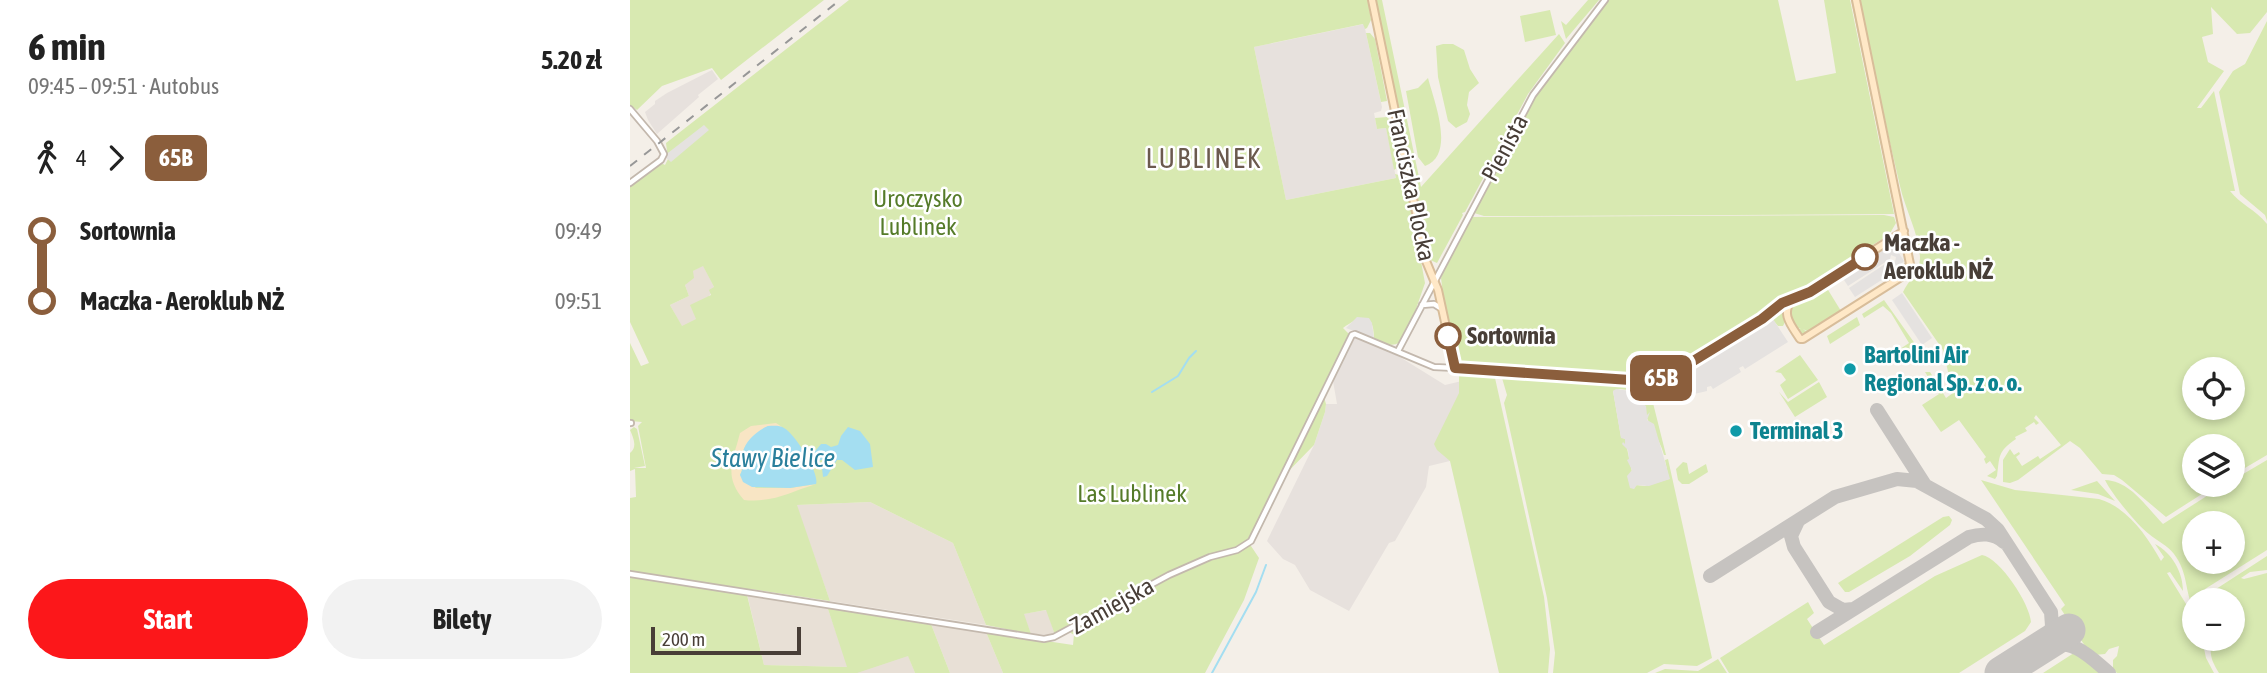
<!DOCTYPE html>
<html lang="pl">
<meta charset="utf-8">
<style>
:root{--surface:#fff;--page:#f2f2f2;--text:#222;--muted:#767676;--accent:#fc171a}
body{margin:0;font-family:"Asap Condensed",sans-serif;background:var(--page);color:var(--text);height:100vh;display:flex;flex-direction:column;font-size:26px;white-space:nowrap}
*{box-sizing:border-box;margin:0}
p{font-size:23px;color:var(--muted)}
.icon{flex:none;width:38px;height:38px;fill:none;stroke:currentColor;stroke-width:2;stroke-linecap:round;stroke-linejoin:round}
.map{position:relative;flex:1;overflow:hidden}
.details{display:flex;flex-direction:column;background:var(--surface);width:630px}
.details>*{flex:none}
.badge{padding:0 14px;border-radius:10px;font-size:24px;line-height:46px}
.buttons{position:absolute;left:1552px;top:357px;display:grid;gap:14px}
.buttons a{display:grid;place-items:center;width:63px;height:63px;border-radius:50%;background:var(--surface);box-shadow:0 4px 10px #0003;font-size:35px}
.scale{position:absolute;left:21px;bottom:18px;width:150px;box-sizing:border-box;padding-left:7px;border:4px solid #483e37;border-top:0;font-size:19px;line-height:24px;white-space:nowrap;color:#483e37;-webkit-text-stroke:5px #fff;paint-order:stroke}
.map>.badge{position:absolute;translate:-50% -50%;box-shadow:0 0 0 4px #fff}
.legs{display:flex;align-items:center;gap:10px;height:77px;padding:0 28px;font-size:23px}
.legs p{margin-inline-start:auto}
.head{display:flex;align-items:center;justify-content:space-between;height:119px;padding:0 28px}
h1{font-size:38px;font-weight:700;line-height:52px}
.cta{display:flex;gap:14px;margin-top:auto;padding:14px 28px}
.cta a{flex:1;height:80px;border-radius:42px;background:var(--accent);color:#fff;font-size:28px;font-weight:700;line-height:80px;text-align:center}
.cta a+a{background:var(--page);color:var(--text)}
ul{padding:0 28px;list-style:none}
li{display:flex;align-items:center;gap:24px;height:70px;font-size:26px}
li i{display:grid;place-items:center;width:10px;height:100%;margin:0 9px;background:currentColor}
li i::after{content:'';width:18px;height:18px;margin:-9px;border:5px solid;border-radius:50%;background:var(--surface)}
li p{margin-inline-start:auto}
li:first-child i{background:linear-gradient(#0000 50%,currentColor 0)}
li:last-child i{background:linear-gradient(currentColor 50%,#0000 0)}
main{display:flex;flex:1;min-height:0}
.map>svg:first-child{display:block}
.residential{fill:#e8e0d6}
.industrial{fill:#e7e1dd}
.green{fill:#d8e9b1;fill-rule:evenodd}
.sand{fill:#f8e5c4}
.parking{fill:#e5e2e0}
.water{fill:#a4def1}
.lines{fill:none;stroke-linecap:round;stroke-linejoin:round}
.stream{stroke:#a4def1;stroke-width:2}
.taxiway{stroke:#c6c3c0;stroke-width:14}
.runway{stroke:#c6c3c0;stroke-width:33}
.street-casing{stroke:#c3b8ad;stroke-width:8}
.secondary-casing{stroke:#d8bd9a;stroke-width:10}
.street{stroke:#fff;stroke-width:4.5}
.secondary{stroke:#ffe8c7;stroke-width:6}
.rail{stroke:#979797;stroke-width:2;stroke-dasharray:9 9;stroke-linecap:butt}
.line-1-casing{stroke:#fff;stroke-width:16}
.line-1{stroke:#8b5e3c;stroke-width:10}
.stop-1-dot{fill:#fff;stroke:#8b5e3c;stroke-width:3.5}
.culture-dot{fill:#0f9aa8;stroke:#fff;stroke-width:2.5}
.labels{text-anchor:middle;stroke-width:5;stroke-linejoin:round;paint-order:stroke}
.street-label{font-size:24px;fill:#483e37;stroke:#fff}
.park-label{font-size:24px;fill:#557b29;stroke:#fff}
.stop-label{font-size:24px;font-weight:bold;fill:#483e37;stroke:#fff;text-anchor:start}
.culture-label{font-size:24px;font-weight:bold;fill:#0d838f;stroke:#fff;text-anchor:start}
.water-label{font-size:26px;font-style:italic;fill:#2a7f9c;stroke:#fff}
.quarter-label{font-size:28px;letter-spacing:2px;fill:#6b5a4e;stroke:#fff}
</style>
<main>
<section class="details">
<div class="head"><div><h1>6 min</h1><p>09:45 – 09:51 · Autobus</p></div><b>5.20 zł</b></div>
<div class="legs"><svg class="icon" aria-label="walk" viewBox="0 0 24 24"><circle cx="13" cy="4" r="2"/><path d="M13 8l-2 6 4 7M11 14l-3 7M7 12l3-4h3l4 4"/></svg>4<svg class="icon" aria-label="forward" viewBox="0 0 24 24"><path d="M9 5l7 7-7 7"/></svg><b class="badge" style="background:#8b5e3c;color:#fff">65B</b></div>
<ul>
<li><i style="color:#8b5e3c"></i><b>Sortownia</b><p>09:49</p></li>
<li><i style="color:#8b5e3c"></i><b>Maczka - Aeroklub NŻ</b><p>09:51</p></li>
</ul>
<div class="cta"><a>Start</a><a>Bilety</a></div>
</section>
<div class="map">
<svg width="1637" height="673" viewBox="0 0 1637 673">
<rect width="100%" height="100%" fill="#f4efe8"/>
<path class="residential" d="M73,265L84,287L67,319L52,327L40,305L59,296L55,285L63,271Z
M240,502L323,543L356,625L200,601L166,505Z
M117,594L197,606L218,667L134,665Z
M417,610L425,635L401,634L393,614Z
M301,624L356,632L373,673H320Z
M278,655L285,673H227L226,672Z"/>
<path class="industrial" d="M734,24L752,107L751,111L744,113L747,129L756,128L766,178L656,200L624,47Z
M82,70L88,79L68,95L69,97L27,134L18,120L15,112L25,104V101L37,93Z
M725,337L765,354L815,385L832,381L820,461L799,466L796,487L765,541L759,543L719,611L680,590L665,565L653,559L637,541L684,445L695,412L696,404H707L703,381Z"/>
<path class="green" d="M0,0H194L91,80L82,68L32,86L7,110L0,105Z
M219,0H738L741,20L737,28L735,29L733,24L624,47L656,200L766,178L765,174L772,176L776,181L795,283L785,312L770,342C761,348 754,343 744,339C744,311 731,315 713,328L719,334L692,391L696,404L695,412L684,445L647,483L619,543L629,558L614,600L575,673H373L356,632L443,645L444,635L433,628L425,635L416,610L394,614L401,634L356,625L323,543L240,502L167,505L200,601L120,589L117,595L134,665L217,667L197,606L301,624L320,673H285L278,656L227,673H0V498L6,497L5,469L0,471V453C8,447 3,437 0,430L4,427L7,429L15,466L4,468H16L8,426L12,422L0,421V343L11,366L19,363L0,322V186L31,163L35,165L38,159L36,143ZM73,266L84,287L79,290L81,295L60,305L66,319L52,326L40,305L59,296L55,285L64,278L63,271Z
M744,0H752L791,187L929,34L935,43L898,94L835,212L832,213L833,215L807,263L798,259Z
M958,0H969L936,39L931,21L936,25Z
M978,0H1148L1166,81L1206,73L1194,0H1220L1264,214L900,216H854L844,213L905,97Z
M1221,0H1223L1267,214H1265Z
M1230,0H1637V12L1620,33L1607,34L1581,7L1583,34L1572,37L1578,62L1594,71L1567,108H1571L1584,91L1605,191H1600C1610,204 1626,210 1637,224V455L1603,475V446H1564V485H1586L1536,517L1492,480L1484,475L1472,474L1450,448L1440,441L1388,480L1380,483L1373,482V460L1380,449L1384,455L1389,452L1390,454L1386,457L1392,466L1408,456L1410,459L1431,445L1406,415L1404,418L1409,423L1406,425L1404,422L1395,428L1397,431L1385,437L1386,439C1367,452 1370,456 1367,476L1365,479L1357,476L1366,470L1360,461L1356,464L1354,459L1356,457L1329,420L1311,432L1292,405L1309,394L1295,372H1300L1316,398L1323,393L1313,350L1273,292C1278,281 1289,272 1290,259C1290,236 1275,209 1270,186C1255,124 1243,62 1230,0ZM1564,369H1603V408H1564Z
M920,10L926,35L895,42L890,16Z
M1637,21V221L1635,215L1610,194L1589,92L1603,71L1615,64Z
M736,33H740L745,39L757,101L751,102Z
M813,44H823L834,50L840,69L849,83L839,92L837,105L840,114L837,122L826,128L818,121L808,77L806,46Z
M798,78C804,101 826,155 795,166L788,157L776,91L788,88Z
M757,117L764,124L761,125L768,159H772L770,166L764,170L756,128L747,129L745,118Z
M1254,215L1264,217L1266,223L1259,235L1191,276L1193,280L1174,292L1151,301L1044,369L1013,378L831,365L828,362L815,310L811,278L817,262L841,217Z
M1195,285L1211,311L1179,332L1173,329L1178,333L1173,335L1168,329L1171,328H1168L1159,314L1161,305Z
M1254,300L1293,355L1294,359L1290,363L1285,355L1269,365L1263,358L1272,353L1270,349L1279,343L1261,313L1253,306L1234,318L1232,314Z
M1147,312L1152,313L1155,322L1153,326H1148L1143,320L1043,383L1047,400L1039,396L1037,389L1042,381Z
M1227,317L1230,325L1200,344L1197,336Z
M1170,355L1188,380L1158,399L1150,385L1156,380L1151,373L1145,372Z
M834,372L862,375L865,378L914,597L920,649L918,673H869L820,461L807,450L804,444L829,393V375Z
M876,375L1003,384L1016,387L1020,391L1036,455H1034C1029,436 1015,421 1012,403C1012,400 1014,396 1014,392L990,389L983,391L991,437L995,439L1002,472L999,475L1004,489L1005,485L1015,486L1039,479L1035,460L1038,459L1082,658L1067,666L1034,664L1017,673H923L925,653L917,598L874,403L877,395L872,378Z
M1189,382L1197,397L1165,417L1149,392L1158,402Z
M1637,460V550L1575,589L1580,600H1564V609C1554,591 1559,574 1544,554C1537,545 1527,541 1519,534C1507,525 1481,493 1475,480C1501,481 1517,508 1533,524L1594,485H1603V480ZM1603,523V562H1564V523Z
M1053,462L1057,463L1059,474L1076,464L1078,472L1059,484H1052L1048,480L1046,469Z
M1351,480L1385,490L1469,499C1497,507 1517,536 1531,561L1534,557L1525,544C1542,553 1553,572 1553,591L1540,572L1537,573L1564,617V639H1572L1576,658L1584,673H1487L1483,670V660L1487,656L1489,646L1479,649L1475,654L1464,655L1455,646L1431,609L1435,605Z
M1467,481L1485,501L1468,494L1441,490Z
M1319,516L1322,520L1320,525L1280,556L1219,592H1215L1208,583L1313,517Z
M1352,555C1370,558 1400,604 1401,622L1395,631L1329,673H1099L1090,658L1178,602L1184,613L1177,619L1194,645L1305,576Z
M1637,556V570L1620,572L1611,578L1614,579L1637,573V673H1589C1581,660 1579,654 1582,639H1603V600H1586L1583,591Z
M1447,651L1473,673H1413Z
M1088,659L1097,673H1025L1035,669L1068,671Z"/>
<path class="sand" d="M146,423L152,427L138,426C130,433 115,442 113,452C111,461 115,466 110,475L126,488H160L186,484C160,492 143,503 114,500C93,476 103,461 110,433L121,426Z"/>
<path class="parking" d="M74,125L79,130L41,162L34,156Z
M1263,244L1274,261L1271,264L1272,267L1225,297L1219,288L1261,260L1265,262L1266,257L1261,255L1260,259L1218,286L1212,277Z
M1272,293L1302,338L1292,345L1262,300Z
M727,317L739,318L742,323L744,339L716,328Z
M1143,319L1158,342L1115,369L1113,366L1109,368L1111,372L1083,389L1081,386L1077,387V391L1047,398L1042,384Z
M986,389L1014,393L1013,404L1016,406L1017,415L1020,412L1017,420L1024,424L1040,479L1019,486L1007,485L1004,489L1000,488L997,476L1002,470L997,460L999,459L998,450L992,444L993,442L995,444V439L991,438L983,391Z"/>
<path class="water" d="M138,426C144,426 149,425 154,428C165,434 190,473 186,484L160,488L122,487L113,482L110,475C115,466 111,461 113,452C115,441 128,430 138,426Z
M218,427L230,431L240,444L243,467L225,470L212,460H207L197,476L193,477L192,468L197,461L193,459L186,463L181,456L191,444H196L201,447L208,445L211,436Z"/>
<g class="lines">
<path class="stream" d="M522,392L548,376L559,358L566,351
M582,673L626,592L636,565"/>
<path class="taxiway" d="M1247,410L1295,485
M1168,521L1161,536L1164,547L1199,602L1213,610L1223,609
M1080,576L1205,497L1267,479L1287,481L1356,519L1368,530L1421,612L1422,626L1416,645
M1187,632L1339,537C1352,533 1363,533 1374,542
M1416,645C1444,639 1459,656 1479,673"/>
<path class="runway" d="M1371,673L1439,630"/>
<defs>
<path id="street" d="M0,109L27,141L34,154L31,160L0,183
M792,305L804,304L812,309
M768,351L903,95L975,0
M0,423H1
M0,574L414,639L424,637L539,575L580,557L607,550L621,541L722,335L725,334L804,367L825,368"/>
<path id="secondary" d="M742,0L796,261L808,290L825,368L1010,380L1028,379L1047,372L1132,319L1151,303L1179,292L1274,231
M1162,300C1150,314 1162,326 1170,339H1173L1271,277L1280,264L1226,0"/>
</defs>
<use href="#street" class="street-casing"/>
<use href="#secondary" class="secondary-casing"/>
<use href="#street" class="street"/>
<use href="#secondary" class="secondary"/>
<path class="rail" d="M0,166L210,0"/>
</g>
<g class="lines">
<defs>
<path id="line-1" d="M818,336L825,368L1000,380H1024L1042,374L1132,319L1152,303L1180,292L1235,257"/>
</defs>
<use href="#line-1" class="line-1-casing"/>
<use href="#line-1" class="line-1"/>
</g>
<g class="stop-1-dot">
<circle cx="1235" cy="257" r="12"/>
<circle cx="818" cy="336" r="12"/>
</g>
<g class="culture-dot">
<circle cx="1220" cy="369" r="7"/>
<circle cx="1106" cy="431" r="7"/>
</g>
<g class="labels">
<g class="street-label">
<text transform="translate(875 148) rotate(-62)" y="8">Pienista</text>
<text transform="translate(781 185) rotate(78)" y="8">Franciszka Plocka</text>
<text transform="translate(482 606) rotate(-29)" y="8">Zamiejska</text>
</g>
<g class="park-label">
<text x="288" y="207">Uroczysko<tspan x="288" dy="28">Lublinek</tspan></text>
<text x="502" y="502">Las Lublinek</text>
</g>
<g class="stop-label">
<text x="1254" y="251">Maczka -<tspan x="1254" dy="28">Aeroklub NŻ</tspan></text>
<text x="837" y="344">Sortownia</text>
</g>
<g class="culture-label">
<text x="1234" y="363">Bartolini Air<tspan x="1234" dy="28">Regional Sp. z o. o.</tspan></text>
<text x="1120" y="439">Terminal 3</text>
</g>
<g class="water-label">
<text x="143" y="467">Stawy Bielice</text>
</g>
<g class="quarter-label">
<text x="574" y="168">LUBLINEK</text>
</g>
</g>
</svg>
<div class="buttons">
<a><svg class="icon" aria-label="locate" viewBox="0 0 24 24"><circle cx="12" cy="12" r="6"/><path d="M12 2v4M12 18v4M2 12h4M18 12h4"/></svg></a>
<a><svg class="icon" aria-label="layers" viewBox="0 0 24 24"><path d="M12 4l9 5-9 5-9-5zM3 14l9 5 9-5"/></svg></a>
<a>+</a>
<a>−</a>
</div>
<div class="scale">200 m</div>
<b class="badge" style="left:1031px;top:378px;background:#8b5e3c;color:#fff">65B</b>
</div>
</main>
